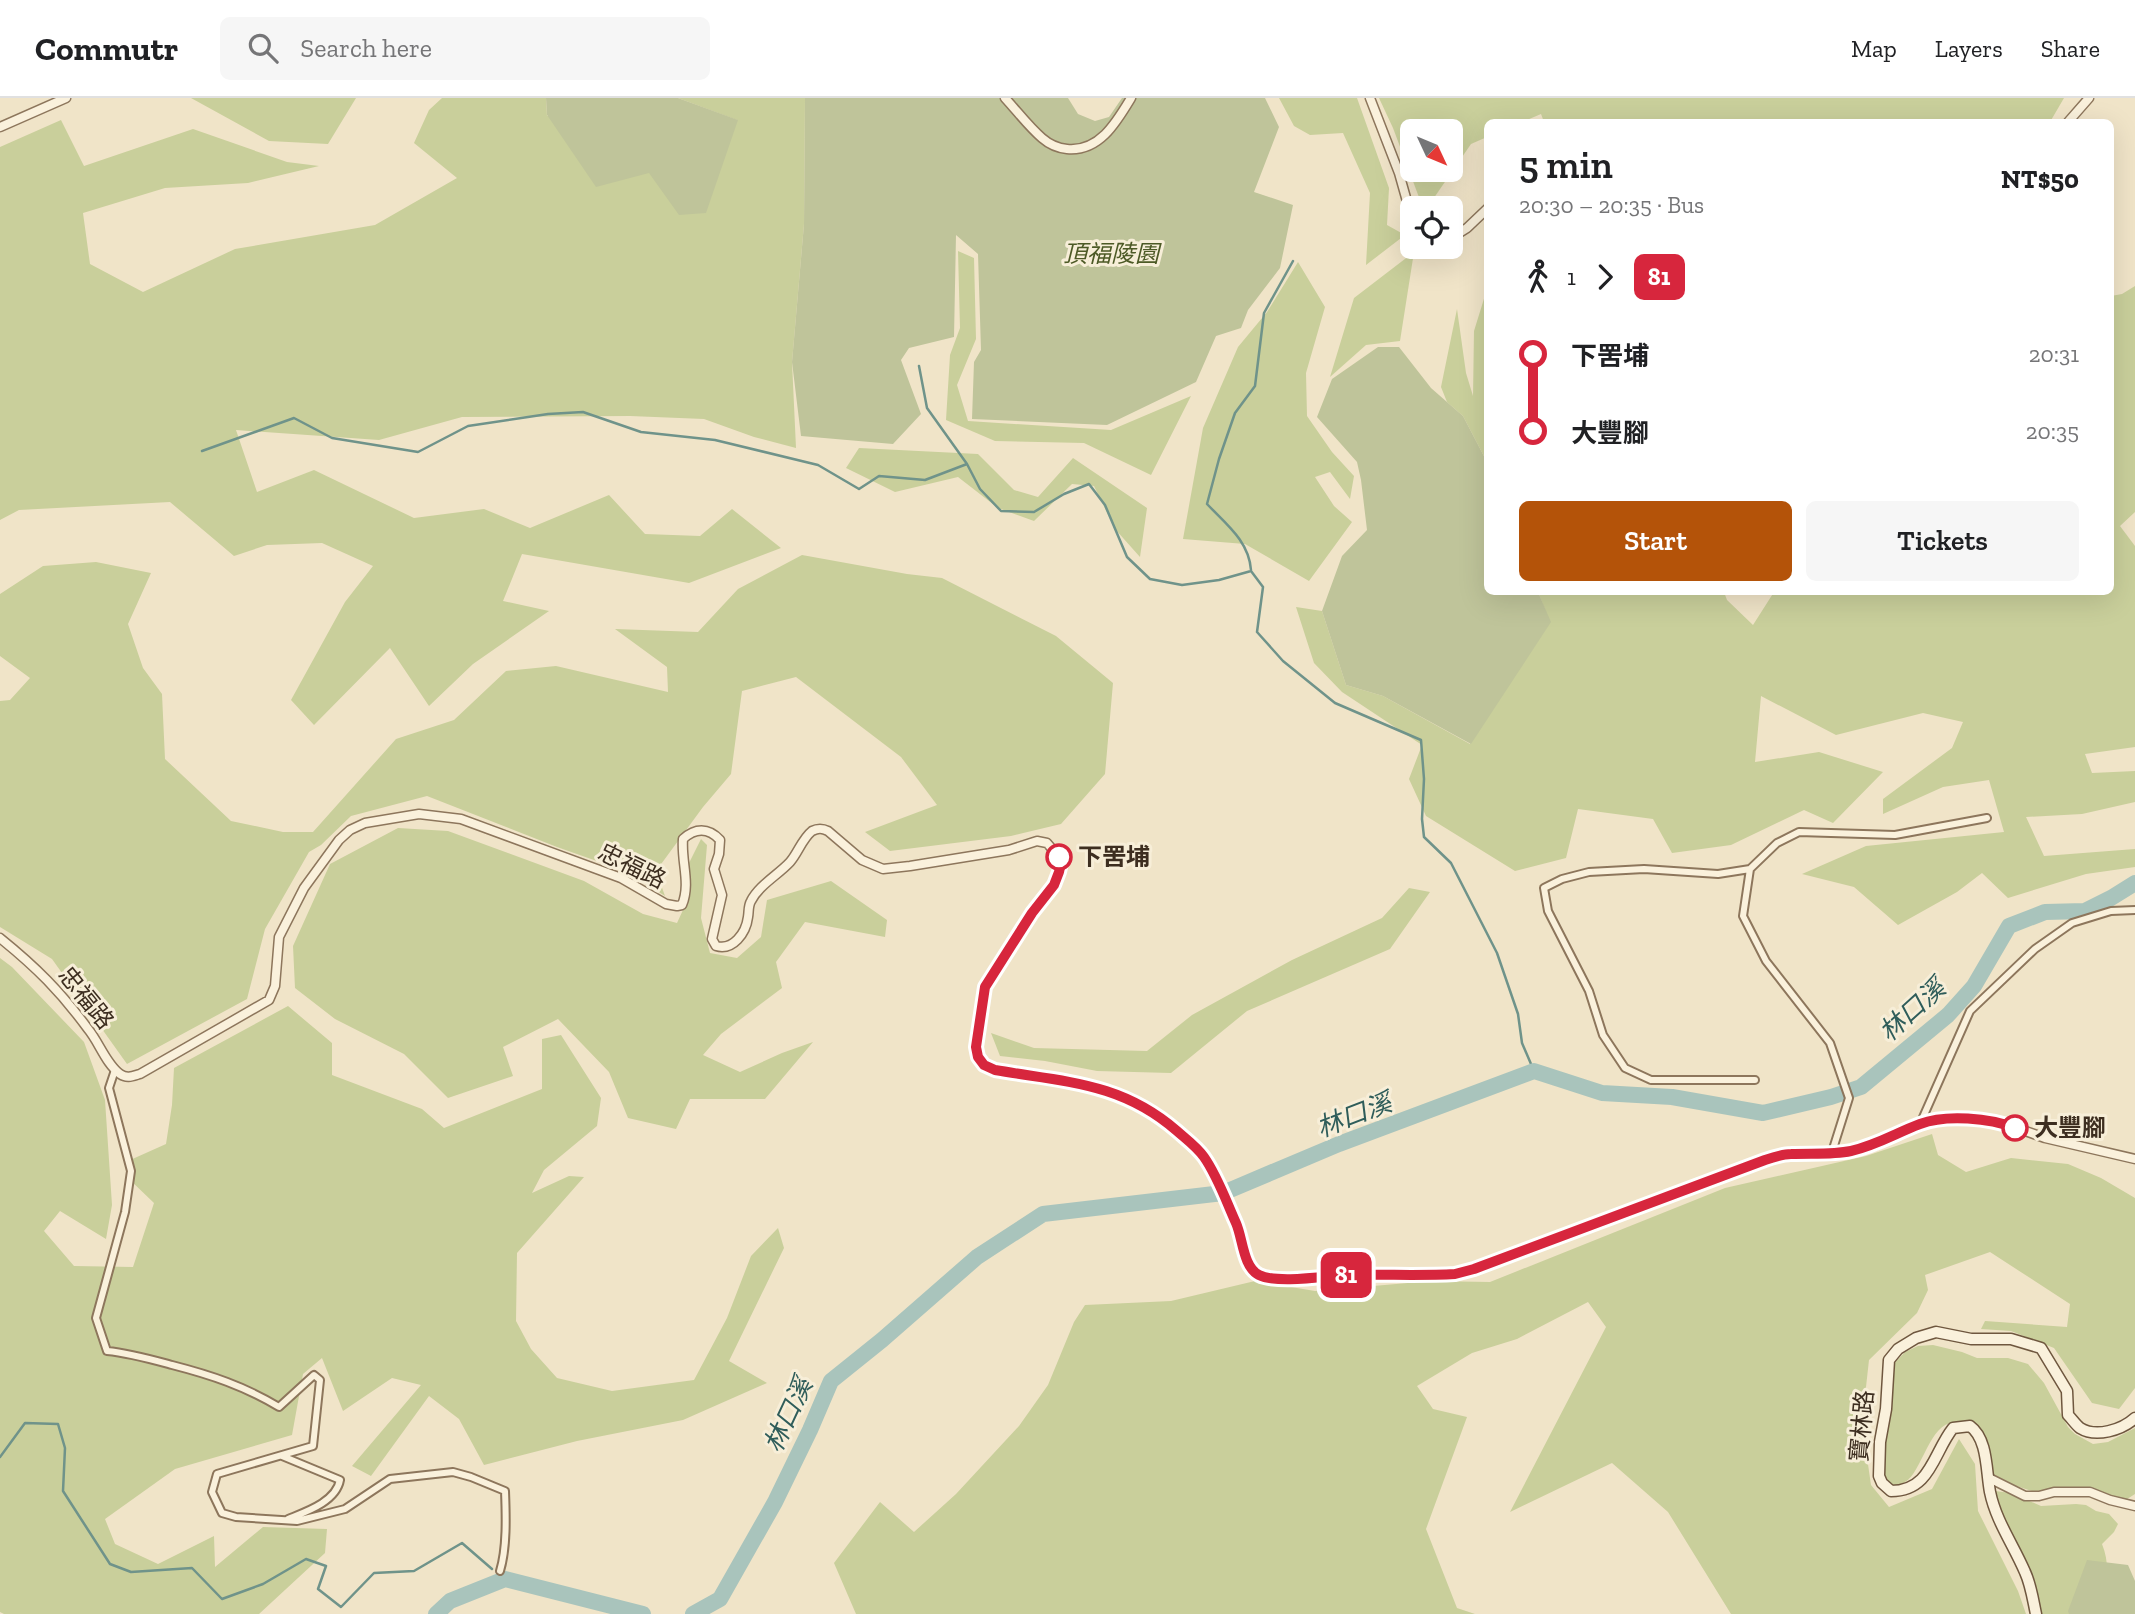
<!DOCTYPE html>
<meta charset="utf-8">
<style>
:root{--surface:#fff;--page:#f6f6f6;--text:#202124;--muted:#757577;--line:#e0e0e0;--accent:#b45309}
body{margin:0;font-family:"Zilla Slab","Noto Sans TC",serif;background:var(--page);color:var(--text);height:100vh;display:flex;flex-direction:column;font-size:26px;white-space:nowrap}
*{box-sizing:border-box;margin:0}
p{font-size:23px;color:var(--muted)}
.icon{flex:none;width:38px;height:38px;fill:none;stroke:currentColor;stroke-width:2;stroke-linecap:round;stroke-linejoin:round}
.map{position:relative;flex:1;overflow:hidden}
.drawer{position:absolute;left:1484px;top:21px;width:630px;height:476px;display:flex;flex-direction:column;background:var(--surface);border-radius:10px;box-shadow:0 7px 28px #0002}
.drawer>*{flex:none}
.badge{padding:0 14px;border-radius:10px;font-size:24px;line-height:46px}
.needle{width:46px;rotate:134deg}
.controls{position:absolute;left:1400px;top:21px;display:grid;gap:14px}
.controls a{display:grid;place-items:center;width:63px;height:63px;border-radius:10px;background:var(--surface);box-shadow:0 7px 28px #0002;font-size:35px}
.map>.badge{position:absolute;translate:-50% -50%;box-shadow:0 0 0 4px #fff}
.legs{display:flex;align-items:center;gap:10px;height:77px;padding:0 35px;font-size:23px}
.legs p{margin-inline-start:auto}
.head{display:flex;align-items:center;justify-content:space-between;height:119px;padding:0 35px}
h1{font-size:38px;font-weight:600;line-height:52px}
.button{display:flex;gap:14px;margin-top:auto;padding:14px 35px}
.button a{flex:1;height:80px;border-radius:10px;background:var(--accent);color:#fff;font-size:28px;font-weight:600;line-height:80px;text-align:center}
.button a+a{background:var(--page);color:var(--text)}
ul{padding:0 35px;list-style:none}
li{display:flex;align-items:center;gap:24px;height:77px;font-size:26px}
li i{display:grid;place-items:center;width:10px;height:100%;margin:0 9px;background:currentColor}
li i::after{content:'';width:18px;height:18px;margin:-9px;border:5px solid;border-radius:50%;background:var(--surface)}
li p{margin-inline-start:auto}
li:first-child i{background:linear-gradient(#0000 50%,currentColor 0)}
li:last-child i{background:linear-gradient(currentColor 50%,#0000 0)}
header{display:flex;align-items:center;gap:42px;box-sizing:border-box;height:98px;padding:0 35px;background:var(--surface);border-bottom:2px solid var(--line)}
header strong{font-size:33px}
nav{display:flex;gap:38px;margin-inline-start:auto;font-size:24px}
.search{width:490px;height:63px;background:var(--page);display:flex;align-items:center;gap:18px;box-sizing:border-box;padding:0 24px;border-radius:10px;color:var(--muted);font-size:26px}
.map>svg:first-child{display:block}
.green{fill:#c9cf9b;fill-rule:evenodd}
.cemetery{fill:#bfc49a}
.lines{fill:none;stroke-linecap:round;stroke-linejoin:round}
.stream{stroke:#6f938a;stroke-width:2.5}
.river{stroke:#a9c4bc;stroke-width:16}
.minor-casing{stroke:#8d765c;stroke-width:10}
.tertiary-casing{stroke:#8d765c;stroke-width:11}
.secondary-casing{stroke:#6f573f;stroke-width:13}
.minor{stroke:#faf1dc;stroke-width:6}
.tertiary{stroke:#faf1dc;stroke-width:8}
.secondary{stroke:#faf1dc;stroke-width:10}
.line-1-casing{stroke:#fff;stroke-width:16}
.line-1{stroke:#d7263d;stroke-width:10}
.stop-1-dot{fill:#fff;stroke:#d7263d;stroke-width:3.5}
.labels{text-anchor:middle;stroke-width:6;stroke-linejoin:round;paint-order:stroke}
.park-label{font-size:24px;font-style:italic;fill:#4d5a26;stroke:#f7eed8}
.stop-label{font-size:24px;font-weight:bold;fill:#3d2e20;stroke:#f7eed8;text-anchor:start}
.street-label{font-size:24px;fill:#3d2e20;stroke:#f7eed8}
.water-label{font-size:26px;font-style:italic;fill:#2f5d5a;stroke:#f7eed8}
</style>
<header>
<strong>Commutr</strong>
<div class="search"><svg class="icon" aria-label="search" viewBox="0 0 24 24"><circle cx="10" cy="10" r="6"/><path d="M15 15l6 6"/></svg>Search here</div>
<nav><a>Map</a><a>Layers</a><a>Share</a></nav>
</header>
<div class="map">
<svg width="2135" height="1516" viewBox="0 0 2135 1516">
<rect width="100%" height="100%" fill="#f0e4c8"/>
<path class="green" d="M191,0H356L328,46L269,43Z
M442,0H546L547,18L737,22L678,0H805L804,126L792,264L796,350L754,339L704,321L630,318L462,319L379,342L236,332L257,394L314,372L414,420L484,411L530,430L609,397L645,436L700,438L732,411L781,450L689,485L522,456L503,503L549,513L473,566L429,608L390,550L314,627L291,602L345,504L373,468L322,445L267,447L234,458L170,404L19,412L0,422V49L61,22L84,68L193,31L287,64L319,68L248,85L165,90L83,115L90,166L143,194L235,151L375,127L457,80L414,45L429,12Z
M1279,0H1357L1389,90L1387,127L1405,137L1366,167L1370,95L1343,35L1310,37L1294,28Z
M1379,0H2064L2050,24H1544L1541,16L1522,24H1488L1487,39L1471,46L1427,110H1423L1393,30ZM1412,33H1451V72H1412Z
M958,153L974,160L976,241L957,287L968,323L1111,332L1191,298L1151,377L1084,345L995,343L946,322L950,257L960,230Z
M1414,154L1400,243L1366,247L1330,279L1354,200Z
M1298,164L1325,209L1306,275L1307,318L1332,354L1354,378L1350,401L1330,374L1315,379L1334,408L1352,424L1309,483L1245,446L1183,441L1203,330L1238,249L1267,214Z
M2135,188V414L2120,428L2135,448V649L2085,656L2092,675L2135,673V704L2082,716L2026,719L2044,758L2135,751V769L2086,776L2008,800L1982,775L1957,794L1898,827L1854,789L1802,776L1866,748L2004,734L1989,682L1943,689L1883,716V701L1952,650L1963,624L1923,615L1836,637L1761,598L1755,664L1819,654L1883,674L1833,725L1804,712L1731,747L1672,755L1653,721L1578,711L1566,760L1515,773L1426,718L1409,681L1422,647L1342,594L1314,565L1296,509L1322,513L1346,587L1383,598L1470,646L1550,524L1538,494H1724L1727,502L1753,527L1774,494H2110L2111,198L2122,196Z
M1487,191V364L1463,318L1447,304L1441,289L1457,211L1466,275L1473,298L1474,233Z
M859,350L978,356L1014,392L1038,399L1073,360L1147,410L1140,459L1115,431L1094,388L1072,386L1034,423L998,410L958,379L895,394L846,370Z
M802,457L907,476L942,480L1056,538L1113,585L1105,676L1061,726L1011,738L890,753L865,734L937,707L901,659L796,579L742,593L731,676L703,709L656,773L665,798L628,774L557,749L427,698L351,718L321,747L309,754L265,831L247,901L127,966L52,861L0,829V603L10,602L30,580L0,558V496L43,468L96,464L151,475L128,526L143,570L162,596L165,661L231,723L283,734H313L396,641L454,622L506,573L556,568L668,594L667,569L615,531L698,534L738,491Z
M398,730L448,733L584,783L643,816L677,825L689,799L688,767L701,741L707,747L701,820L710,855L737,860L761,839L767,802L831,783L887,822L885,839L805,824L776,864L782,890L721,936L703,957L740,974L782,955L813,944L765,1001H690L676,1031L628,1020L609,974L558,921L503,949L513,978L448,1000L404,956L335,921L295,890L293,848L330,766Z
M1409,790L1430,794L1390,851L1247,913L1171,975L1097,973L1045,963L1000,958L991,935L1034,950L1147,953L1192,917L1292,862L1382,820Z
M0,860L12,869L84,944L105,1002L112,1107L106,1141L60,1113L44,1133L74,1168L133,1169L154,1105L128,1080V1063L166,1046L172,1007L174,970L288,908L332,945V977L422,1011L444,1030L542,991V941L561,937L601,1000L597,1028L544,1072L532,1095L569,1078L584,1079L517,1155L516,1223L531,1251L557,1280L612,1293L694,1282L727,1220L751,1158L778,1130L784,1150L729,1263L767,1285L683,1322L577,1343L484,1367L459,1321L429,1298L371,1378L352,1368L421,1287L392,1280L343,1313L322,1260L303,1276L292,1337L175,1371L105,1421L115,1446L158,1466L214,1438L215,1469L263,1429L327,1431L325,1455L259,1516H4L0,1514Z
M1932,1036L1938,1057L1966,1074L2011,1060L2068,1066L2101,1080L2135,1100V1290L2119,1311L2092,1305L2054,1250L2011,1233L1981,1231L1985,1223L2067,1229L2070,1206L1990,1154L1925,1177L1928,1192L1917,1215L1869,1262L1862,1325L1871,1387L1889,1409L1932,1391L1959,1341L1975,1366L1978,1413L2018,1493L2026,1516H1731L1668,1414L1612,1365L1510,1414L1606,1229L1588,1204L1517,1241L1472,1255L1417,1288L1433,1311L1467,1319L1426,1431L1457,1510L1475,1516H856L834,1465L880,1404L914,1434L956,1396L1019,1328L1048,1287L1074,1224L1085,1207L1171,1203L1255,1183L1315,1193L1431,1183L1490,1184L1725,1090L1866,1058Z
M1933,1247L1962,1254L1977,1260H2008L2028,1266L2044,1285L2068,1329L2075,1336L2093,1346L2108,1344L2135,1330V1396L2124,1403L2056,1391L2035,1394L1998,1382L1986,1372C1984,1357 1978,1332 1962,1326C1931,1314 1924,1373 1905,1384C1895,1390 1888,1386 1882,1378L1890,1270L1905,1254L1918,1248Z
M1995,1393L2011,1395L2041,1408L2076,1406L2086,1407L2096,1413L2109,1416L2118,1426L2114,1434L2102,1446C2112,1470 2105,1492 2100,1516H2039L2031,1490L2016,1469L2003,1441L1998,1425L1988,1405L1989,1397Z"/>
<path class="cemetery" d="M546,0H678L738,22L706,115L679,117L649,75L596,89L547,17Z
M805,0H1068L1078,16L1095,23L1109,19L1122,0H1265L1279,29L1254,94L1293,107L1280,170L1248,212L1241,230L1216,238L1196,284L1107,327L972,321L974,264L981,252L978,156L956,137L954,239L909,250L901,262L921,316L893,346L801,338L792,264L804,126Z
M1378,249H1399L1431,290L1463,318L1487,364L1488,494H1538L1551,524L1471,646L1383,598L1346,587L1322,513L1342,458L1367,432L1361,382L1357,364L1317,319L1332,281Z
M2087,1462L2128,1467L2135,1483V1516H2069L2068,1513Z"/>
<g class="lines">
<path class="stream" d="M919,268L927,310L967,366
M202,353L294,320L332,340L418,354L468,328L548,316L583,314L641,334L715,342L818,367L859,391L879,378L925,382L967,366L980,391L1001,413L1034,414L1064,396L1089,386L1105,407L1127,459L1150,481L1182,487L1219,482L1251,473L1263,489L1257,534L1283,563L1335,605L1421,642L1424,681L1422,721L1424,739L1451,765L1497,855L1518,916L1522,945L1534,973
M1251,472C1249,443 1226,426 1207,406L1219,361L1235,315L1255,288L1264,215L1293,163
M0,1359L25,1325L58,1326L65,1350L63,1393L110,1466L131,1474L192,1470L222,1501L263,1486L306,1461L326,1468L318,1491L341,1509L374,1475L414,1473L462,1445L492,1471
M503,1480L505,1481"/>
<path class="river" d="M436,1516L450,1503L505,1481L643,1516
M693,1516L720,1501L775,1404L810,1332L831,1283L882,1242L977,1159L1043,1116L1223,1095L1339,1046L1534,973L1602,995L1672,999L1763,1015L1831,999L1861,989L1948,917L1974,888L2009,828L2045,814L2085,813L2111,800L2135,785"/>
<defs>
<path id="minor" d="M1750,771L1743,818L1766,863L1830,945L1849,1000L1832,1054
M115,972L109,990L131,1073L125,1114L96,1220L107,1253C129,1255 150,1261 172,1267C211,1277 244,1288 279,1309L314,1277L320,1282L313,1348L217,1376L212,1394L222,1415L236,1419L297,1423L345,1411L390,1381L453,1374L471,1379L505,1393C506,1418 507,1450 500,1473
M1755,982H1651L1625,970L1603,937L1589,893L1548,813L1544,790L1562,781L1589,774L1644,771L1718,776L1750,771L1777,745L1799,734L1895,737L1987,720
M1920,1026L1970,913L2035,851L2072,825L2111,813L2135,812
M282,1358L340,1382C336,1404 305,1414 288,1421"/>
<path id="tertiary" d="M1005,0C1017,13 1029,29 1042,40C1050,47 1057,50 1067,51C1099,54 1116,25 1131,0
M1370,0L1399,75L1412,121
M2068,24L2089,0
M0,29L66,0
M1451,140L1467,130L1488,110
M0,840C36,869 61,894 88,931C99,944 106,966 120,976C127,981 133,978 140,976L269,902L275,888L279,839L304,790L339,742L350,732L365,725L419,716L461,721L621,780L666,806L677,808L682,807C691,785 681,764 683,741C695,730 708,729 720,742L719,756L714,771L722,797L712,841L716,848C733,853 746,835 748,819C749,814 748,808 751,803C759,787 778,777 790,764C798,755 802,741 812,733C818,730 822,730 828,733L862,762L883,771L910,768L1009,752L1037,743L1047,745L1059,759L1061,764L1059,774L1053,787L1032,815L985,889L976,949L978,959L984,967L995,972C1064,983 1122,984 1177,1033C1186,1041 1197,1049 1204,1059C1218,1079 1226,1103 1236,1125C1243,1141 1243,1168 1259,1177C1276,1186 1318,1178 1338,1178C1377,1177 1416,1178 1455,1176L1474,1170L1765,1062L1788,1056L1847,1054L1876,1047L1920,1026L1936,1021L1950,1020L2003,1025L2045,1040L2135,1061
M1989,1380L2025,1398H2039L2054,1394H2090L2110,1402L2135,1408"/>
<path id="secondary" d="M2036,1516C2033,1502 2031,1487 2025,1474C2013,1446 1996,1423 1990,1394C1986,1373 1988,1341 1970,1328L1953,1330C1933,1355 1931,1393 1891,1393L1882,1385L1879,1378L1880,1344L1886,1311L1889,1262L1898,1251L1916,1240L1936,1234L1971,1241H2011L2041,1250L2067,1293L2068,1317C2072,1321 2076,1327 2080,1330C2096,1340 2122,1332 2135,1320"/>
</defs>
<use href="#minor" class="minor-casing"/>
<use href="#tertiary" class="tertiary-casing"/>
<use href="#secondary" class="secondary-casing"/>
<use href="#minor" class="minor"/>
<use href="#tertiary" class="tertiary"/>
<use href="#secondary" class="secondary"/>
</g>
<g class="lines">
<defs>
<path id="line-1" d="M1059,759L1061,765L1059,774L1054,787L1032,815L985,889L976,949L978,959L984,967L995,972C1064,984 1121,984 1177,1033C1186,1041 1197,1049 1204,1059C1218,1079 1226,1103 1236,1125C1243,1141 1243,1169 1259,1177C1277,1186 1327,1178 1349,1177C1384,1176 1419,1178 1455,1176L1474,1171L1765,1062C1774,1059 1783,1056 1791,1056C1811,1055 1832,1057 1851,1053C1877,1047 1896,1035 1920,1026C1946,1016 1990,1020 2015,1030"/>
</defs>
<use href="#line-1" class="line-1-casing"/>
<use href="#line-1" class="line-1"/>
</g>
<g class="stop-1-dot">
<circle cx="1059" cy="759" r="12"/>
<circle cx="2015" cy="1030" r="12"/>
</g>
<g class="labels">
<g class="park-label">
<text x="1111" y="164">頂福陵園</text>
</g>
<g class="stop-label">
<text x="1078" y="767">下罟埔</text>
<text x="2034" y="1038">大豐腳</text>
</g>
<g class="street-label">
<text transform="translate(632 768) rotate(26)" y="8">忠福路</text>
<text transform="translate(86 900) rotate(51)" y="8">忠福路</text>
<text transform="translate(1862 1328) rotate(-85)" y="8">寶林路</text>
</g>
<g class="water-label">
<text transform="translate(1912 912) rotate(-42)" y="9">林口溪</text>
<text transform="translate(1354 1017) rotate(-21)" y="9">林口溪</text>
<text transform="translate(788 1317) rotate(-65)" y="9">林口溪</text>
</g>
</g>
</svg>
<div class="controls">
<a><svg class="needle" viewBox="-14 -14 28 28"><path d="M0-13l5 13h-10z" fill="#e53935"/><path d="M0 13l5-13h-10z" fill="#757577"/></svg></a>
<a><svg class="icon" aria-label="locate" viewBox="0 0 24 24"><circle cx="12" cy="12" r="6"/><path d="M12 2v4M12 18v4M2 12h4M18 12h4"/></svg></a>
</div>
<b class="badge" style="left:1346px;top:1177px;background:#d7263d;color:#fff">81</b>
<section class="drawer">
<div class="head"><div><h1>5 min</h1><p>20:30 – 20:35 · Bus</p></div><b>NT$50</b></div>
<div class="legs"><svg class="icon" aria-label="walk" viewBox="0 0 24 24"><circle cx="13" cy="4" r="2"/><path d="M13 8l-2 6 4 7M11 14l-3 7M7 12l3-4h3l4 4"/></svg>1<svg class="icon" aria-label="forward" viewBox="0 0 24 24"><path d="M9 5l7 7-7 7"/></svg><b class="badge" style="background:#d7263d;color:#fff">81</b></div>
<ul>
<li><i style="color:#d7263d"></i><b>下罟埔</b><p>20:31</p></li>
<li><i style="color:#d7263d"></i><b>大豐腳</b><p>20:35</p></li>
</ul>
<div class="button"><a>Start</a><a>Tickets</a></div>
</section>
</div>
